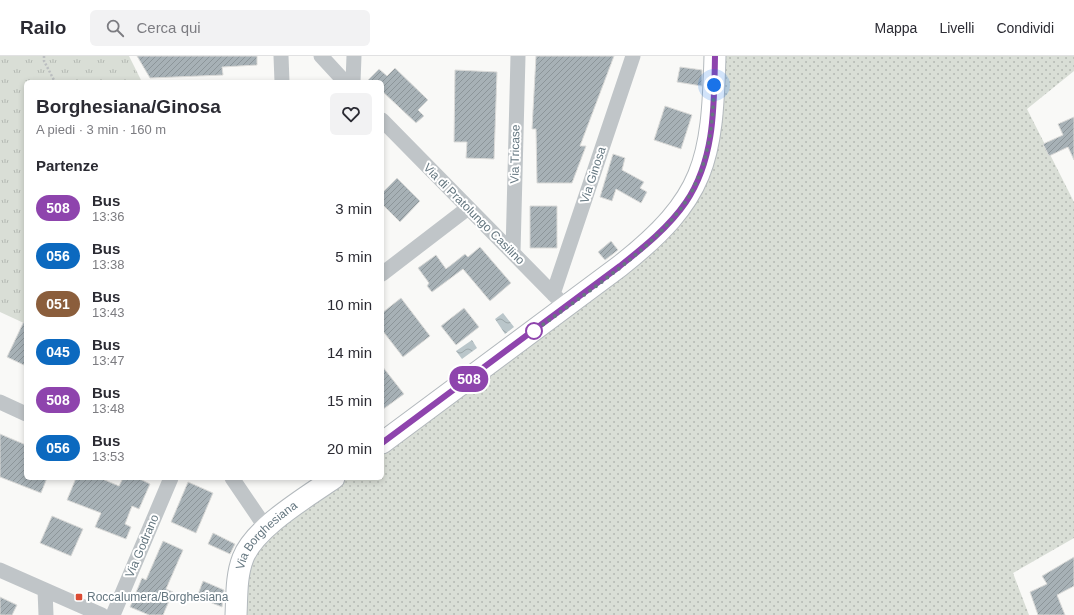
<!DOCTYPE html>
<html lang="it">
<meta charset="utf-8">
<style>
:root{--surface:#fff;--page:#f2f2f3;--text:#2b2b33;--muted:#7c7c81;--line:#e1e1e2}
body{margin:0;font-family:Arial,sans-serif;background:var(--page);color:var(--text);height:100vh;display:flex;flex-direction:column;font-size:15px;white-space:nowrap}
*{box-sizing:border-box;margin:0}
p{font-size:13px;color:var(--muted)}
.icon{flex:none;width:22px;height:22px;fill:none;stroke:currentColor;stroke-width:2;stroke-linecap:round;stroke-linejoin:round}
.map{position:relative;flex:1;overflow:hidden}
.drawer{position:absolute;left:24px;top:24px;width:360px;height:400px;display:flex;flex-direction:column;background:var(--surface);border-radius:6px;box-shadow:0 2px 6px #0003}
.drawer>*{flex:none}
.badge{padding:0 8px;border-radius:13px;font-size:14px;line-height:26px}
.you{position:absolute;width:20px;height:20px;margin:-10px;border:3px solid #fff;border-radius:50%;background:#1a73e8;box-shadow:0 0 0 6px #1a73e833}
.map>.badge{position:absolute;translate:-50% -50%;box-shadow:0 0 0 2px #fff}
h2{padding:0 12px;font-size:15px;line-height:36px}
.round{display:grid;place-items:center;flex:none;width:42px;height:42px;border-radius:6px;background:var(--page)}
.headline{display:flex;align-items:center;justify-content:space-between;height:68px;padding:0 12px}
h1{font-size:19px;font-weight:700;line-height:30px}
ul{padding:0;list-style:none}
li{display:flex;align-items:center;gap:12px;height:48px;padding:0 12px}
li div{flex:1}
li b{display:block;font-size:15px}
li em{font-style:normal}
li .badge{min-width:44px;font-weight:700;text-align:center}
header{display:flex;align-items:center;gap:24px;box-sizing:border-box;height:56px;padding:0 20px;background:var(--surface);border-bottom:1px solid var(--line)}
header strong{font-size:19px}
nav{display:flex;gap:22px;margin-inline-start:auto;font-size:14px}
.search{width:280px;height:36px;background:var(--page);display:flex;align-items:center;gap:10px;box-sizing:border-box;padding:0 14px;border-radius:6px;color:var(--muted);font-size:15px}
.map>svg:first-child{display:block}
.grass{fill:url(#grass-dots)}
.park{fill:url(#park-tufts)}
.water{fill:url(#water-waves)}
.building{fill:url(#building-hatch);stroke:#dbdbd9}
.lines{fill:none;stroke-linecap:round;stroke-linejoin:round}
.secondary-casing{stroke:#b3b9bd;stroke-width:23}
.path{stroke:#bbbec0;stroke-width:2.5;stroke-dasharray:2 2;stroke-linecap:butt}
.street{stroke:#c0c5c8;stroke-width:15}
.secondary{stroke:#fff;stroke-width:21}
.line-casing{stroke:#fff;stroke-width:9}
.line{stroke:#8e44ad;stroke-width:6}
.walk{stroke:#657780;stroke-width:4;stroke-dasharray:0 7.2}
.stop-dot{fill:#fff;stroke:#8e44ad;stroke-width:2}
.poi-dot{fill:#dc4c34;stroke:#fff;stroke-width:1.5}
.labels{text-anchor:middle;stroke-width:4;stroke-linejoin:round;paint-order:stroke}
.street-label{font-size:12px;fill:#657780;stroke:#fff}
.poi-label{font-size:12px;fill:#657780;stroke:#fff;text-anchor:start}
</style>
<header>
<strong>Railo</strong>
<div class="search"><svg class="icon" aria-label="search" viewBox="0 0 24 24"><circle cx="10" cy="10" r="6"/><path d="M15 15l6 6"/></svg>Cerca qui</div>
<nav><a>Mappa</a><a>Livelli</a><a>Condividi</a></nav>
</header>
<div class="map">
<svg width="1074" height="559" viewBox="0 0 1074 559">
<defs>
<pattern id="grass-dots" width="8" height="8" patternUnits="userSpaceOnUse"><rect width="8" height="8" fill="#d9ded6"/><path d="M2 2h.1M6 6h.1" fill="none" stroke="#b4b9b3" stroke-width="1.8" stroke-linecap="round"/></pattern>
<pattern id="park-tufts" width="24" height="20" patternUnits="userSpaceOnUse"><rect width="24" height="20" fill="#d9ded6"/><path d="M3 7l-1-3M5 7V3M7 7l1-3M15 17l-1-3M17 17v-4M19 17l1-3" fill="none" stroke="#b4b9b3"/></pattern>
<pattern id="water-waves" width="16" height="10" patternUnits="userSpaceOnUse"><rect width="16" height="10" fill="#bac6ca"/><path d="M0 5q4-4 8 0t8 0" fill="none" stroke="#9ba6a9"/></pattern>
<pattern id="building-hatch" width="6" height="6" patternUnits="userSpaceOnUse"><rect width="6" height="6" fill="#a7b1b6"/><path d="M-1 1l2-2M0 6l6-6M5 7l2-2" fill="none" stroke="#8c9599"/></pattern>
</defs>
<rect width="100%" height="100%" fill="#f9f9f7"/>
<path class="grass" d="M715,0H1074V15L1027,53L1074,146V482L1013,517L1029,559H236L241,508L334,422H382V387L566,251L697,125Z"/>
<path class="park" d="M0,0H129L142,26H26V268L0,256Z"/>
<path class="water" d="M503,257L514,271L505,278L495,263Z
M472,284L477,292L462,303L456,295Z"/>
<path class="building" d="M137,0H257V9L222,11L223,19L150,22Z
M536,0H614L580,90H586L572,127H537L536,73H532Z
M680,11L702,14V30L677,26Z
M395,12L428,44L418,54L424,60L416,67L382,35V26H366L379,13L387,20Z
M455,14L497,16L494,103L466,102L467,86H454Z
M665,50L692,59L681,93L654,84Z
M1074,61V104L1068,91L1049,100L1043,88L1063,79L1058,68Z
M613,98L625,102L622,114L644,126L640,132L647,136L641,147L616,133L612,145L600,141Z
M397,122L420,145L400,166L382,148V137Z
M530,150H557V192H530Z
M611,185L618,194L605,204L598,196Z
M480,191L511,227L490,245L463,213L432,236L427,230L429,227L418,212L436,199L446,213L465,198L468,201Z
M401,242L430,280L403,301L382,274V257Z
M464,252L479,271L456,289L441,270Z
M26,261V310L7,301Z
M382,310L404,338L382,354Z
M0,378L26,389V422H47L41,437L0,421Z
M76,422H100L119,430L123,422H138L150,428L139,453L132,450L125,468L131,471L126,483L95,471L101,457L67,444Z
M188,426L213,437L196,477L171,466Z
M52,460L83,473L71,500L40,487Z
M213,477L235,488L230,498L208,488Z
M163,485L183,494L166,533L173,536L163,559H149L130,551L142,522L146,524Z
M1074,501V530L1057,539L1065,559H1038L1030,536L1047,528L1042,520Z
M203,525L224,534L222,551L197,541Z
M0,541L17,549L12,559H0Z"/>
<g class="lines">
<defs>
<g id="secondary">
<path d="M382,387L620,210C706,142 712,105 715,0"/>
<path id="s1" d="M236,559C237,540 236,520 243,502C255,471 307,441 334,422"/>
</g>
</defs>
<use href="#secondary" class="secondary-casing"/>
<path class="path" d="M44,0V5L55,26"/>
<path class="street" d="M281,0L282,26
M321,0L345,26
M353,26L354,0
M382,64L566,251
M513,196L518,0
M382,218L468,152
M553,238L633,0
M0,346L26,358
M232,422L266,472
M0,514L102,559
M45,534L46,559
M113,559L171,422"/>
<use href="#secondary" class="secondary"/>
</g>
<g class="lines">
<defs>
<path id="line" d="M382,387L620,210C644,191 669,171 686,146C715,103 714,50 715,0"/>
</defs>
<use href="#line" class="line-casing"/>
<use href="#line" class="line"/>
<path class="walk" d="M534,275L530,278C577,243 666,186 692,135C710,101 713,65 714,29"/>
</g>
<circle class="stop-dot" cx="534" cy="275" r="8"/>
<rect class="poi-dot" x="75" y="537" width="8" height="8" rx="2"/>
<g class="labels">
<g class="street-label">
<text transform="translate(515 98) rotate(-89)" y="4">Via Tricase</text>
<text transform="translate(593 119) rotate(-72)" y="4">Via Ginosa</text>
<text transform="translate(474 158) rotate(45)" y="4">Via di Pratolungo Casilino</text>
<text dy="4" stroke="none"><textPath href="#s1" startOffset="90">Via Borghesiana</textPath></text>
<text transform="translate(142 490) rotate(-67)" y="4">Via Godrano</text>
</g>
<g class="poi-label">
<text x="87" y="545">Roccalumera/Borghesiana</text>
</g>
</g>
</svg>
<div class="you" style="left:714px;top:29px"></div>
<b class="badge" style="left:469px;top:323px;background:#8e44ad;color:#fff">508</b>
<section class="drawer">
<div class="headline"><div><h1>Borghesiana/Ginosa</h1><p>A piedi · 3 min · 160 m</p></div><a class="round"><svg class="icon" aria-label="heart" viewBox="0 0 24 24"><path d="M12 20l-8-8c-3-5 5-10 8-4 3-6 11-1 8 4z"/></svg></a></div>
<h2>Partenze</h2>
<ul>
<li><span class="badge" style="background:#8e44ad;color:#fff">508</span><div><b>Bus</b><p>13:36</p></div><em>3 min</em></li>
<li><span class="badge" style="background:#0c69bf;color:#fff">056</span><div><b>Bus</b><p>13:38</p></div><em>5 min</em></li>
<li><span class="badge" style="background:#8b5e3c;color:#fff">051</span><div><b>Bus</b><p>13:43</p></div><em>10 min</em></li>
<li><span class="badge" style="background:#0c69bf;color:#fff">045</span><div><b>Bus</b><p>13:47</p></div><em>14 min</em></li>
<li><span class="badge" style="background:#8e44ad;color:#fff">508</span><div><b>Bus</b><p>13:48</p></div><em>15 min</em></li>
<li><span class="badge" style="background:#0c69bf;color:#fff">056</span><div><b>Bus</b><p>13:53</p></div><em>20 min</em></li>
</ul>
</section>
</div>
